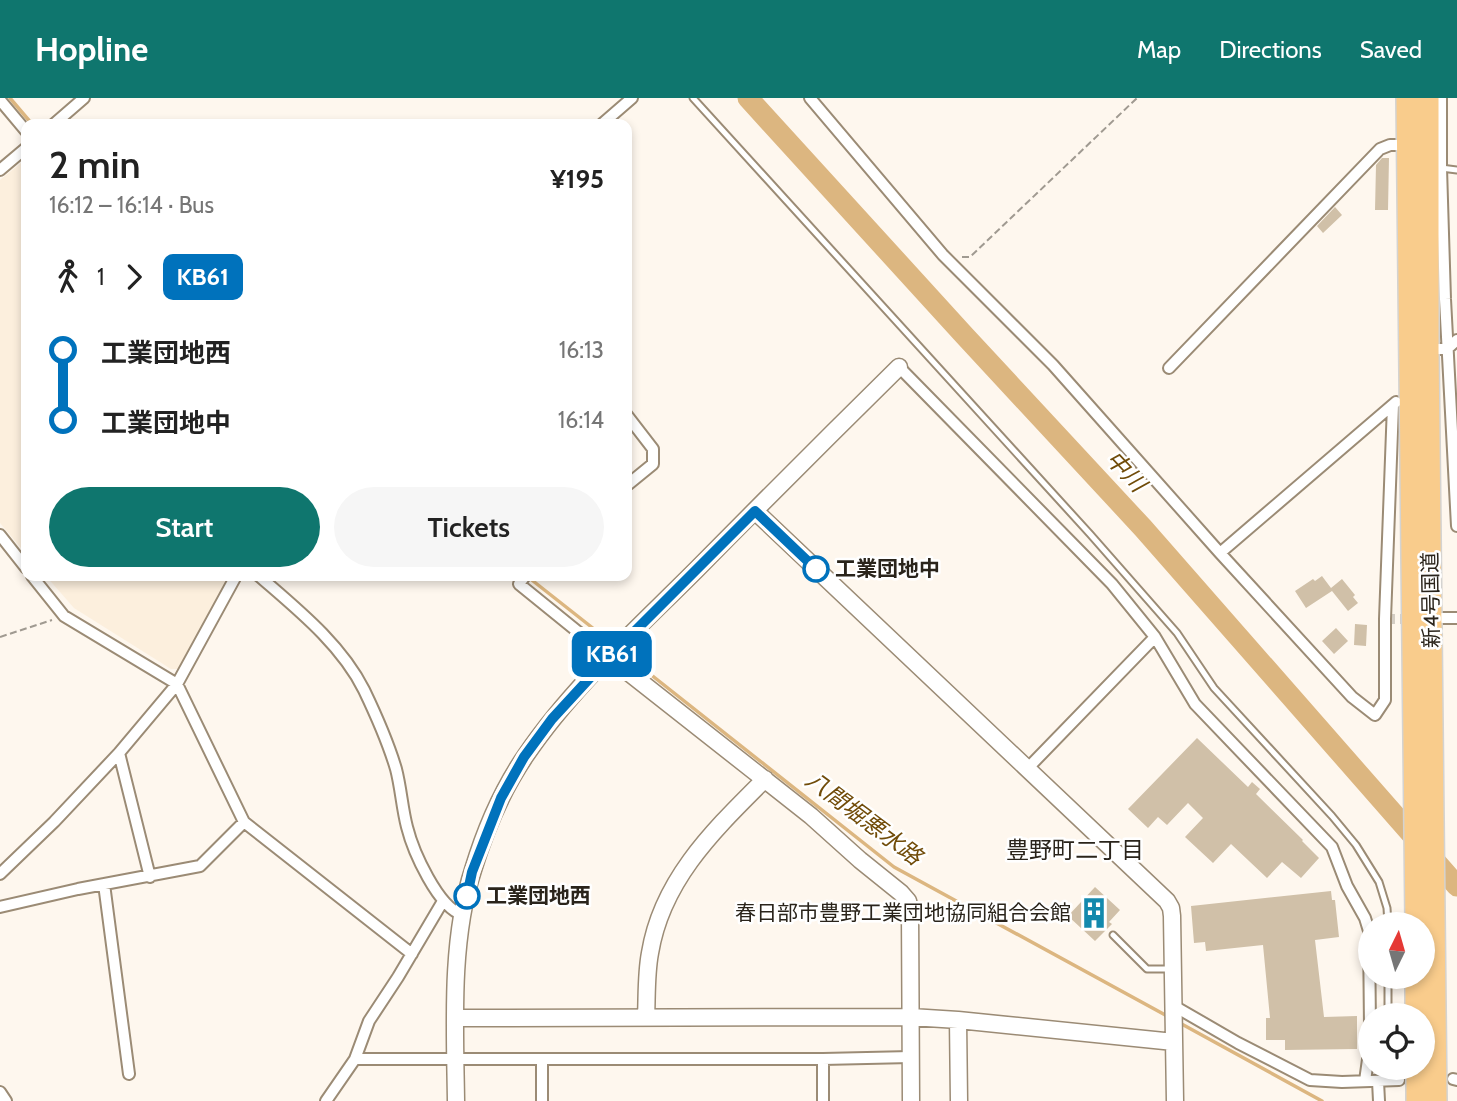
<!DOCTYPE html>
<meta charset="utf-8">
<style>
:root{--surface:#fff;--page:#f6f6f6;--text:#222;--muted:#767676;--accent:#0f766e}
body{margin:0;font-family:Cabin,"Noto Sans JP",sans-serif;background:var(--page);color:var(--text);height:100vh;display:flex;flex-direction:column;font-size:26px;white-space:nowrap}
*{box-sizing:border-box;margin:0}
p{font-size:23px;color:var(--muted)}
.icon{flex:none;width:38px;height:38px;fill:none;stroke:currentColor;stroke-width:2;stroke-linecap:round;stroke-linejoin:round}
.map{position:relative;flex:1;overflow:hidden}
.side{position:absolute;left:21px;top:21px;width:611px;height:462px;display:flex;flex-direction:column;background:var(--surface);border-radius:14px;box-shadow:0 4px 10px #0003}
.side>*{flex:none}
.badge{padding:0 14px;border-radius:10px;font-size:24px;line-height:46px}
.needle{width:46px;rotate:5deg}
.tools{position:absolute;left:1358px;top:814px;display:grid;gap:14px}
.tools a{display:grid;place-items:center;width:77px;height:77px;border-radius:50%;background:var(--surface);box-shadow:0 4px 10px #0003;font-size:35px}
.map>.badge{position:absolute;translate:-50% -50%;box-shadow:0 0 0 4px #fff}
.legs{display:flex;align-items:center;gap:10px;height:77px;padding:0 28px;font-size:23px}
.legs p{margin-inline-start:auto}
.overview{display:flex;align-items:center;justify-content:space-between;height:119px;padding:0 28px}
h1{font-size:38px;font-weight:600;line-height:52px}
.button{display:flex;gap:14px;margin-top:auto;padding:14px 28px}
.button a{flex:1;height:80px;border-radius:42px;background:var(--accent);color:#fff;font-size:28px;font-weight:600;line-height:80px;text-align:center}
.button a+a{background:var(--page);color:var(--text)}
ul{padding:0 28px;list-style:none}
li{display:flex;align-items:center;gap:24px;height:70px;font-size:26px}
li i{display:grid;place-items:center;width:10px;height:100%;margin:0 9px;background:currentColor}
li i::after{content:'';width:18px;height:18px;margin:-9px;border:5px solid;border-radius:50%;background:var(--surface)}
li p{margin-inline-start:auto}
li:first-child i{background:linear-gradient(#0000 50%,currentColor 0)}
li:last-child i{background:linear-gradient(currentColor 50%,#0000 0)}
header{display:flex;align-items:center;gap:42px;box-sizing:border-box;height:98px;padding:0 35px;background:var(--accent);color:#fff}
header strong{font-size:33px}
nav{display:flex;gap:38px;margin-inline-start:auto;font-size:24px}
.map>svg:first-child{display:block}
.built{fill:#fcefdd}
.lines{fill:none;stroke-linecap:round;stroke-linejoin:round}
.stream{stroke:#dcb680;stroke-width:3.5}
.river{stroke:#dcb680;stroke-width:21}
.building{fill:#d0c0a8}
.street-tunnel{stroke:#d4cdc4;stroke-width:10;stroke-dasharray:10 5;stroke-linecap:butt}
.lane-casing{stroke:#9b8b75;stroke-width:9}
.street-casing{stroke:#9b8b75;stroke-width:14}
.secondary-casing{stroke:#9b8b75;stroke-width:19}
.highway-casing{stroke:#d4d3d1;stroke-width:24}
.path{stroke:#a09a91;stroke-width:2;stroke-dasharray:7 3.5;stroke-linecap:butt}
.lane{stroke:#fff;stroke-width:5}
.street{stroke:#fff;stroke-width:10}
.secondary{stroke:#fff;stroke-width:16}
.highway{stroke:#f9cc8c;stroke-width:21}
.line-1-casing{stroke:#fff;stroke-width:16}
.line-1{stroke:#0072bc;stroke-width:10}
.stop-1-dot{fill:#fff;stroke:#0072bc;stroke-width:3.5}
.labels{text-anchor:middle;stroke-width:5;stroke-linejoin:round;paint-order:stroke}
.stop-label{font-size:21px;font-weight:bold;fill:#2a241b;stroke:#fff;text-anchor:start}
.street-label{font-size:21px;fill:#2a241b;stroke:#fff}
.poi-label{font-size:21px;fill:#2a241b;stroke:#fff;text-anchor:end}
.water-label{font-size:23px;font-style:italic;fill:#714c09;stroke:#fff}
.neighbourhood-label{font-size:23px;fill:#2a241b;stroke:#fff}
</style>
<header>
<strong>Hopline</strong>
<nav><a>Map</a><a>Directions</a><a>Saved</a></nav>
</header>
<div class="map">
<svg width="1457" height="1003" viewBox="0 0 1457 1003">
<rect width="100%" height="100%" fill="#fef7ee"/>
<path class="built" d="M26,61V456L0,425V82Z
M46,478H229L180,571H171L74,510Z"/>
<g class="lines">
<path class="stream" d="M10,0L32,26
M528,479L613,546
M621,553L894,769L1169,919
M1178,924L1322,1003"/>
<path class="river" d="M748,0L964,237L1143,430L1457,788"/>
</g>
<path class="building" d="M1382,60H1389L1388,112H1375L1376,67Z
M1335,109L1342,117L1323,135L1317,128Z
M1322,478L1331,490L1342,481L1355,497L1353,499L1358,505L1348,513L1332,493L1306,510L1295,493L1313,481L1315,483Z
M1355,526L1367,527L1366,548L1354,547Z
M1336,530L1348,543L1334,556L1322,543Z
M1197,640L1248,689L1252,684L1260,691L1256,696L1303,742L1302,743L1319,760L1301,780L1282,764L1267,780L1231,746L1213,765L1185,739L1203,720L1188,705L1167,727L1158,719L1148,730L1128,711Z
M1095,789L1120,812L1109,824L1112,826L1095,843L1068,818Z
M1331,793L1332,802H1335L1339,839L1315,842L1324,919L1357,918V951L1285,952V942H1266V920H1270L1263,847L1206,853L1205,844L1194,845L1191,808Z"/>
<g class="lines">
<path class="street-tunnel" d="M1385,521H1414"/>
<defs>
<path id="lane" d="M693,0L1090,436L1177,535L1214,590L1332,718L1356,747L1379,784L1387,810L1388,826
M1441,70L1457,72
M1113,837L1147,871H1172
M1388,917V878
M1387,970L1388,983"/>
<path id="street" d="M810,0L943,157L1053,267L1220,455L1352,599L1375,617L1385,602V521L1393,307
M1441,0V70L1445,201L1457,428
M0,2L26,33
M54,26L84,0
M602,26L632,0
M0,72L26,50
M1428,251H1447L1457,242
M899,269L1112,486L1155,539L1195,606L1332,749L1347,788L1365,820L1369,833L1370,928
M1169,270L1380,51L1390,47H1408
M626,316L653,351V366L626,388
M0,437L26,470
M1220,455L1396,304
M32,478L64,518L177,586L244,724L412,856
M259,478C297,511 341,546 364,592C376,617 388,644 396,671C401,690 402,710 407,729C413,753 438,810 463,817
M525,478L519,486L609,559
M1443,520H1457
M119,655L150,779
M1027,671L1155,539
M0,776L54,724L119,655L177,586L236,478
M104,786L129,976
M0,809L78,791L200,768L244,724
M1174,908L1238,945L1310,982L1342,984L1399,982
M355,961H823L911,959
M542,961V1003
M1453,981L1457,982
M1365,983L1370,947
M1378,983L1379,1003
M0,994L6,1003
M326,1003L355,961L369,923L398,879L443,803
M823,1003V961"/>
<path id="secondary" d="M755,413L1167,803L1171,810L1172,818L1175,1003
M609,559L811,718L860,762L901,795L908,803L910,812L911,1003
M456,920L911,919L958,922L1174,944
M646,920C647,898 646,876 650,855C662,781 715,731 765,681
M958,922L959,1003
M456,1003C455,929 450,843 473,772C485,732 502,692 526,657C573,588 638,530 697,471C764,403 831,336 899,269"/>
<path id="highway" d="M1407,0L1416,826
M1428,0V251L1436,1003
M1416,878V917
M1417,970V1003"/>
</defs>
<use href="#lane" class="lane-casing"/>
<use href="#street" class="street-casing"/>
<use href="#secondary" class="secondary-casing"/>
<use href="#highway" class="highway-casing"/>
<path class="path" d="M962,159H970L1137,0
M0,539L52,522"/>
<use href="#lane" class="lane"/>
<use href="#street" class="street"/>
<use href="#secondary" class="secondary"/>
<use href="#highway" class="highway"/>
</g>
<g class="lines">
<defs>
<path id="line-1" d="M467,798L472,774L501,700L524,659L552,621L609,559L755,413L816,471"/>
</defs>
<use href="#line-1" class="line-1-casing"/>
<use href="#line-1" class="line-1"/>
</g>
<defs>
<symbol id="building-bare" viewBox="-9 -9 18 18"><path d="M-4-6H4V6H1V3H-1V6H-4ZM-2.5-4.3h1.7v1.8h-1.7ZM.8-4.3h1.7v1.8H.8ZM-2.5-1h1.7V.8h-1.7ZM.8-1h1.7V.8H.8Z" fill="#1389ad" stroke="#fff" stroke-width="2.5" paint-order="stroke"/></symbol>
</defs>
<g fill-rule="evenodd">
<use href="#building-bare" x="1072" y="793" width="44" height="44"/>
</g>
<g class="stop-1-dot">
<circle cx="816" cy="471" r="12"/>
<circle cx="467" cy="798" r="12"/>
</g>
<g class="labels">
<g class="stop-label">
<text x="835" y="478">工業団地中</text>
<text x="486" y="805">工業団地西</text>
</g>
<g class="street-label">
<text transform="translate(1431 502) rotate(-91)" y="7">新4号国道</text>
</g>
<g class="poi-label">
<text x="1071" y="822">春日部市豊野工業団地協同組合会館</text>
</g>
<g class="water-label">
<text transform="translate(1126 373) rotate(47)" y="8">中川</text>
<text transform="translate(864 720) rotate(37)" y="8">八間堀悪水路</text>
</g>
<g class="neighbourhood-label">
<text x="1075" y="760">豊野町二丁目</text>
</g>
</g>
</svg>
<div class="tools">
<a><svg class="needle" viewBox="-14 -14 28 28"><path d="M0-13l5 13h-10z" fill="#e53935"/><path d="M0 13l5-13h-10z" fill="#767676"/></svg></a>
<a><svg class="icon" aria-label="locate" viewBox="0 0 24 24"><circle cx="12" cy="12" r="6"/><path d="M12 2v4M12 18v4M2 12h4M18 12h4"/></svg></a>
</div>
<b class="badge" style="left:612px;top:556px;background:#0072bc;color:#fff">KB61</b>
<section class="side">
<div class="overview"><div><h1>2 min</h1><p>16:12 – 16:14 · Bus</p></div><b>¥195</b></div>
<div class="legs"><svg class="icon" aria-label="walk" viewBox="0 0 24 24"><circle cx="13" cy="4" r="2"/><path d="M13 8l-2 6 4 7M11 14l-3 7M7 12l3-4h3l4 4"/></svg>1<svg class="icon" aria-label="forward" viewBox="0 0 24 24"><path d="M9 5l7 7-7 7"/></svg><b class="badge" style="background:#0072bc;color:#fff">KB61</b></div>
<ul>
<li><i style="color:#0072bc"></i><b>工業団地西</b><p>16:13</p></li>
<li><i style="color:#0072bc"></i><b>工業団地中</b><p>16:14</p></li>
</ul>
<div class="button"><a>Start</a><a>Tickets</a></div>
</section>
</div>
